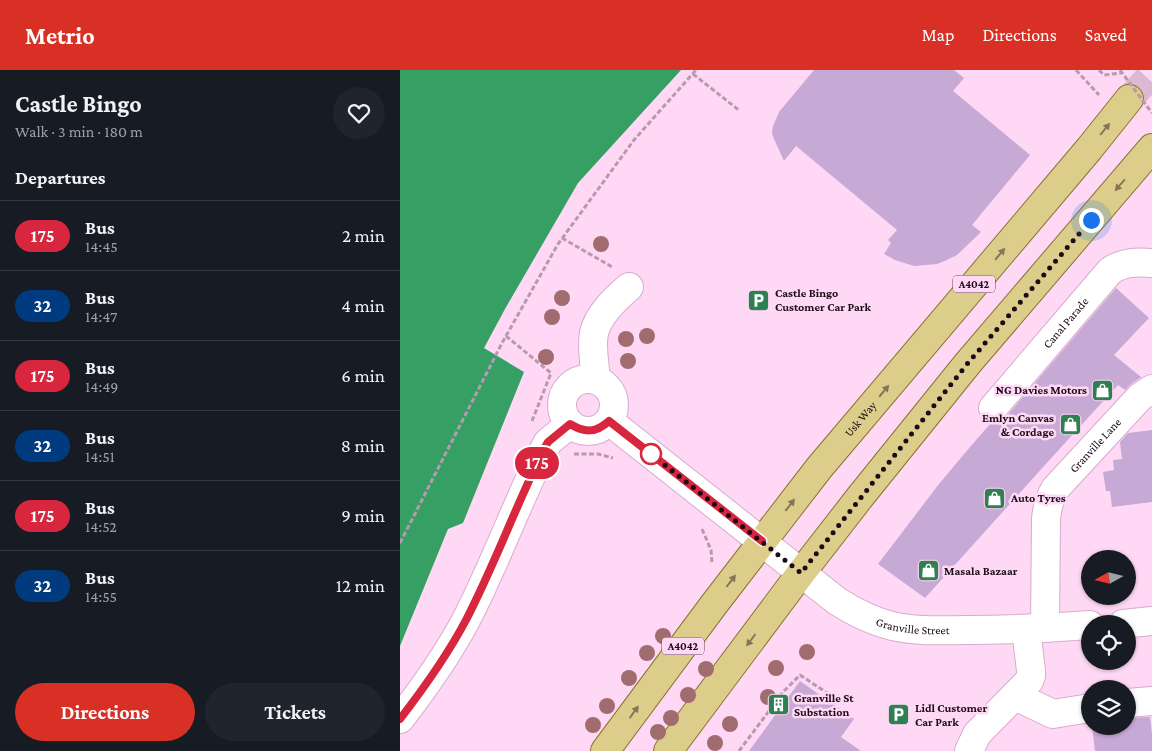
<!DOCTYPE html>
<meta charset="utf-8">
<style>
:root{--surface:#171b24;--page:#20242c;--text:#f1f3f6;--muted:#9ea1a6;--line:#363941;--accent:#d93025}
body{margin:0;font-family:"Crimson Pro",serif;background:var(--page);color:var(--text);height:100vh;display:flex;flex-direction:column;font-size:19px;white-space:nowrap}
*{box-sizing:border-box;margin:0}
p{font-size:16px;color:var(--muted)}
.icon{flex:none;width:28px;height:28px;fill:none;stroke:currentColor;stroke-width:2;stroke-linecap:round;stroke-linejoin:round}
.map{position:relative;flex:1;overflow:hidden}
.drawer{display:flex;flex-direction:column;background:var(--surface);width:400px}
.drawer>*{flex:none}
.badge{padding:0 10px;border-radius:16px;font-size:18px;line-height:32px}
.needle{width:32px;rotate:262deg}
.fabs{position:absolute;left:681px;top:480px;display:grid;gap:10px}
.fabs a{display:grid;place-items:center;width:55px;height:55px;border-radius:50%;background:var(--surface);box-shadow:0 1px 4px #0004;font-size:25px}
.you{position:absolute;width:25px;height:25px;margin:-12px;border:4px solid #fff;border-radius:50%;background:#1a73e8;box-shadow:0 0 0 8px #1a73e833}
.map>.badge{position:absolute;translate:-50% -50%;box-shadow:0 0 0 2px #fff}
h2{padding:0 15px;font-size:19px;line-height:45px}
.round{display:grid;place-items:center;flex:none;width:52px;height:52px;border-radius:26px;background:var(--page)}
.summary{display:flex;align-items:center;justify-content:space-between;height:85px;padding:0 15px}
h1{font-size:24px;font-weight:700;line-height:38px}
.action{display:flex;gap:10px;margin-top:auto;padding:10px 15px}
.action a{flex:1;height:58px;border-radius:30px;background:var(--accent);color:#fff;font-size:20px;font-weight:700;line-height:58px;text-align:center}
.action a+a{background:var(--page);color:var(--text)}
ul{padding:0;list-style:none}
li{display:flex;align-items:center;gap:15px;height:70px;padding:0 15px;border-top:1px solid var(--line)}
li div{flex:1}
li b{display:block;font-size:19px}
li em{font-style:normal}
li .badge{min-width:55px;font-weight:700;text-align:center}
header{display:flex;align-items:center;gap:30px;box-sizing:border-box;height:70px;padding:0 25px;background:var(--accent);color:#fff}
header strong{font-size:24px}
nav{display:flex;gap:28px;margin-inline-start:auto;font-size:18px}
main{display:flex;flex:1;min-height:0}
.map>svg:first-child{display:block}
.water{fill:#359f64}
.building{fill:#c7a9d5}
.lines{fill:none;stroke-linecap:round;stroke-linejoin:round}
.major-tunnel{stroke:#dcb9d3;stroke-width:28;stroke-dasharray:28 14;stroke-linecap:butt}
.minor-casing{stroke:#d8abcd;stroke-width:30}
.major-casing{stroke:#8a7330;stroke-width:30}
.path{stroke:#b999b0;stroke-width:3;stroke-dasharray:5 2.5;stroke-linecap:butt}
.minor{stroke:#fff;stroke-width:28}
.major{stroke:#ddcd8b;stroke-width:28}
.path-bridge{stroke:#b999b0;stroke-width:3;stroke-dasharray:5 2.5;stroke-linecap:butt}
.tree{fill:#a06c70}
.oneway{fill:#867657}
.line-casing{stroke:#fff;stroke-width:11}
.line{stroke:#d7263d;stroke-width:8}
.walk{stroke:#1b0b17;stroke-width:5;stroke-dasharray:0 9}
.stop-dot{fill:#fff;stroke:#d7263d;stroke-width:2.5}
.labels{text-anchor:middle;stroke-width:5;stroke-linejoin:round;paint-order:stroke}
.shield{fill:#fed8f4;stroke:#5f4859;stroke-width:1}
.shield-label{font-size:11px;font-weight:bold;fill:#1b0b17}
.poi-label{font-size:12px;font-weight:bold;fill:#1b0b17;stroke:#fed8f4;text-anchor:start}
.street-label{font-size:12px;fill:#1b0b17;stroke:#fed8f4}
</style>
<header>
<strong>Metrio</strong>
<nav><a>Map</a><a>Directions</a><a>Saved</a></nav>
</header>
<main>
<section class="drawer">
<div class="summary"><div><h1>Castle Bingo</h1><p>Walk · 3 min · 180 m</p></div><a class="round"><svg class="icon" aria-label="heart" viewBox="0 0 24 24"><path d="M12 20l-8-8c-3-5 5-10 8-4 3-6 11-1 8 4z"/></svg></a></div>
<h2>Departures</h2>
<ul>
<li><span class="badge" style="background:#d7263d;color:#fff">175</span><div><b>Bus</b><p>14:45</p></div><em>2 min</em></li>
<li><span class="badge" style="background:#003b80;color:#fff">32</span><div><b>Bus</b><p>14:47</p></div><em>4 min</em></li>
<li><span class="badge" style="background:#d7263d;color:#fff">175</span><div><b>Bus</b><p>14:49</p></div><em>6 min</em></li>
<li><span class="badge" style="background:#003b80;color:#fff">32</span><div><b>Bus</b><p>14:51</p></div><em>8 min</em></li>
<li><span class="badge" style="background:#d7263d;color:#fff">175</span><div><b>Bus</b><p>14:52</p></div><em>9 min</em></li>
<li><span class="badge" style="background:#003b80;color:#fff">32</span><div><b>Bus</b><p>14:55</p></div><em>12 min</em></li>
</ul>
<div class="action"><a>Directions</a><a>Tickets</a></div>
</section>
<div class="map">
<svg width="752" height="681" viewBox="0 0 752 681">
<rect width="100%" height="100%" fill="#fed8f4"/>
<path class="water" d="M0,0H281L178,113L105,239L84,278L124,302L63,453L48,459L0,576Z"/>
<path class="building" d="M414,0H554L564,8L553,21L630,85L572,155L581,162L557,185L547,190L537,194L514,196L495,190L484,184L491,173L488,170L497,160L396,76L384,91L374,69L372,63L373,56L379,42Z
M716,218L749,248L714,285L741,307L740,308L731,314L725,320L718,315L654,385L525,528L478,494L539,414L570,377L591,353H599L605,348Z
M752,360V432L712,437L710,421H706L703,402L714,400L713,390L722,389L720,372L728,363Z
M400,611L454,649L441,667L461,681H349Z
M750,647L752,664V681H695L692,656H728V648Z"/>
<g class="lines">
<path class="major-tunnel" d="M729,29L752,4"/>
<defs>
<g id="minor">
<circle cx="188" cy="335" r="26"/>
<path d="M196,310C195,295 191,277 194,263C198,245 215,229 229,217"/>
<path id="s1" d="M593,338L710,201C723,192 736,192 752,193"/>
<path id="s2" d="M209,351L437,531C454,542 472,551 492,556C517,562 543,560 568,560C609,560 649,558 690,555"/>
<path d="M723,554L752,551"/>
<path id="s3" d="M645,558L646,449C647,438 649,429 655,419L740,327L752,319"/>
<path d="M615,626L653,644L690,638"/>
<path d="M728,633L752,631"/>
<path d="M0,649C24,618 47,586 66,550C94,496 115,438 142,383L148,372L170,354"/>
<path d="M569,681L577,664L629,611L631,606V601L626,559"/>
</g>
<g id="major">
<path id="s4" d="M205,681L315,533L419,398L689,79L729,29"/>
<path d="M268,681L401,503L460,427L568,293L752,78"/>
</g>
</defs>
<use href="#minor" class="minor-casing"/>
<use href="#major" class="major-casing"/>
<path class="path" d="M676,0L699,25
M699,0L704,5L721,3
M293,4L340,41
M162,168L214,198
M106,266L151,303L132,351
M174,384H198L213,388
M302,459L311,480L312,494
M0,473L102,273L158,174L234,70L296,0
M339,681L384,621L400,605L444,634"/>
<use href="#minor" class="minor"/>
<use href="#major" class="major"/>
<path class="path-bridge" d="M720,0L752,43"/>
</g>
<g class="tree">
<circle cx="201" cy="174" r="8"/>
<circle cx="162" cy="228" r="8"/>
<circle cx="152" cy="247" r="8"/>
<circle cx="247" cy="266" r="8"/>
<circle cx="226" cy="269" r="8"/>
<circle cx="146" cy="287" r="8"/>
<circle cx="228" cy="291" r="8"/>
<circle cx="263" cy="566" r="8"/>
<circle cx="407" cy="582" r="8"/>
<circle cx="247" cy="583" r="8"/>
<circle cx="376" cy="598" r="8"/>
<circle cx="306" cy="599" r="8"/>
<circle cx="229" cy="608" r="8"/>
<circle cx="288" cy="625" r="8"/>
<circle cx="368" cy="627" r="8"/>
<circle cx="207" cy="636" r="8"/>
<circle cx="271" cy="648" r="8"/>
<circle cx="330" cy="654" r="8"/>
<circle cx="193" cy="655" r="8"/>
<circle cx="258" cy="662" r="8"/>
<circle cx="315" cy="673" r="8"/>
</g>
<defs><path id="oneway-solid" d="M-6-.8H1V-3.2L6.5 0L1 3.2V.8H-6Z" transform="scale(1.25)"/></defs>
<g class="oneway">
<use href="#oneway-solid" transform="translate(705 59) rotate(-51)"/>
<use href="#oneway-solid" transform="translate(720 115) rotate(131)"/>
<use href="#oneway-solid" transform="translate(600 184) rotate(-50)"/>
<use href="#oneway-solid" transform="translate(484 321) rotate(-50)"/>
<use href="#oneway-solid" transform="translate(390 435) rotate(-52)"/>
<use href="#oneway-solid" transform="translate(331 511) rotate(-52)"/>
<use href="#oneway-solid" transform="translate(351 570) rotate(127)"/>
<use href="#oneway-solid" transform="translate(234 642) rotate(-54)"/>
</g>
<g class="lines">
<defs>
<path id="line" d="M0,649C24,618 47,586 66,550C94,496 115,438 142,383L148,372L170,354C185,363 196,363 209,351L362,471"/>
</defs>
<use href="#line" class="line-casing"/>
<use href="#line" class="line"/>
<path class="walk" d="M251,384L401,503L568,293L691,150"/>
</g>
<defs>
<symbol id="parking-square" viewBox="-11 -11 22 22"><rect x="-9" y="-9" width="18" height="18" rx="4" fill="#2e8052" stroke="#fed8f4"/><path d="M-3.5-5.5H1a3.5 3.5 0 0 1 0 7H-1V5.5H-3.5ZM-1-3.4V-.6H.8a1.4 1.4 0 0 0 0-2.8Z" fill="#fff"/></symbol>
<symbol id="shop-square" viewBox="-11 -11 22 22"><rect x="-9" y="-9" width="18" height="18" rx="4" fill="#2e8052" stroke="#fed8f4"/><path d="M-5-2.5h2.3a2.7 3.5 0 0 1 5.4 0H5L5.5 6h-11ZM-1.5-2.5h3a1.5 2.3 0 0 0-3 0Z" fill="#fff"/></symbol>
<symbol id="building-square" viewBox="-11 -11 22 22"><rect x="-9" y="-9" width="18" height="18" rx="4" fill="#2e8052" stroke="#fed8f4"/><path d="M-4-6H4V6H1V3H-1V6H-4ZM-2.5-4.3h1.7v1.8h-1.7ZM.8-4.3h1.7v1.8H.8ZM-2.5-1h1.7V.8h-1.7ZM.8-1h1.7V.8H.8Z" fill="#fff"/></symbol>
</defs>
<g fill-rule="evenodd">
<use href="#parking-square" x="346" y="218" width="25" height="25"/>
<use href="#shop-square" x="690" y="308" width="25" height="25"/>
<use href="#shop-square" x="658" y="342" width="25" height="25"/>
<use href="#shop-square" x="582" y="416" width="25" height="25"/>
<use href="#shop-square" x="516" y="488" width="25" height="25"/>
<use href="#building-square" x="366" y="622" width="25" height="25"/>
<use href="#parking-square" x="486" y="632" width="25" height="25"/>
</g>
<circle class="stop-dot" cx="251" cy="384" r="10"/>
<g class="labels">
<g class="shield">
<rect x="553" y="205.5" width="42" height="17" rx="4"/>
<rect x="262" y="567.5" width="42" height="17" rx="4"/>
</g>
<g class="shield-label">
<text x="574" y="218">A4042</text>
<text x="283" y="580">A4042</text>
</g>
<g class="poi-label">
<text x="375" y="227">Castle Bingo<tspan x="375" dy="14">Customer Car Park</tspan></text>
<text x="687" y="324" text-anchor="end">NG Davies Motors</text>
<text x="654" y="352" text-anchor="end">Emlyn Canvas<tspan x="654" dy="14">&amp; Cordage</tspan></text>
<text x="611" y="432">Auto Tyres</text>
<text x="544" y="505">Masala Bazaar</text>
<text x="394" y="632">Granville St<tspan x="394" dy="14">Substation</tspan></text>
<text x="515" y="642">Lidl Customer<tspan x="515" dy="14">Car Park</tspan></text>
</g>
<g class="street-label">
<text dy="4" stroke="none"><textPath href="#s1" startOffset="112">Canal Parade</textPath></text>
<text dy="4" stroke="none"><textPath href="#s4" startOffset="419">Usk Way</textPath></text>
<text dy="4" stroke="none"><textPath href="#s3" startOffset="200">Granville Lane</textPath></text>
<text dy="4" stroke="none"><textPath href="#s2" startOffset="372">Granville Street</textPath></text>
</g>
</g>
</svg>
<div class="fabs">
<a><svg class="needle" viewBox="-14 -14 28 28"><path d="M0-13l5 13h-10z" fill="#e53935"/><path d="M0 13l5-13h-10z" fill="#9ea1a6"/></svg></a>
<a><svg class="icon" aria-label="locate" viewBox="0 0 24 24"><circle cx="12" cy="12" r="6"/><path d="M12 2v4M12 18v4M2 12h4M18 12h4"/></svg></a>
<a><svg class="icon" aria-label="layers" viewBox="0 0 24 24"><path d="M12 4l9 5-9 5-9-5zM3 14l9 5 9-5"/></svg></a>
</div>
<div class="you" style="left:691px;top:150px"></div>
<b class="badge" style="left:137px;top:393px;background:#d7263d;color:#fff">175</b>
</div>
</main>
